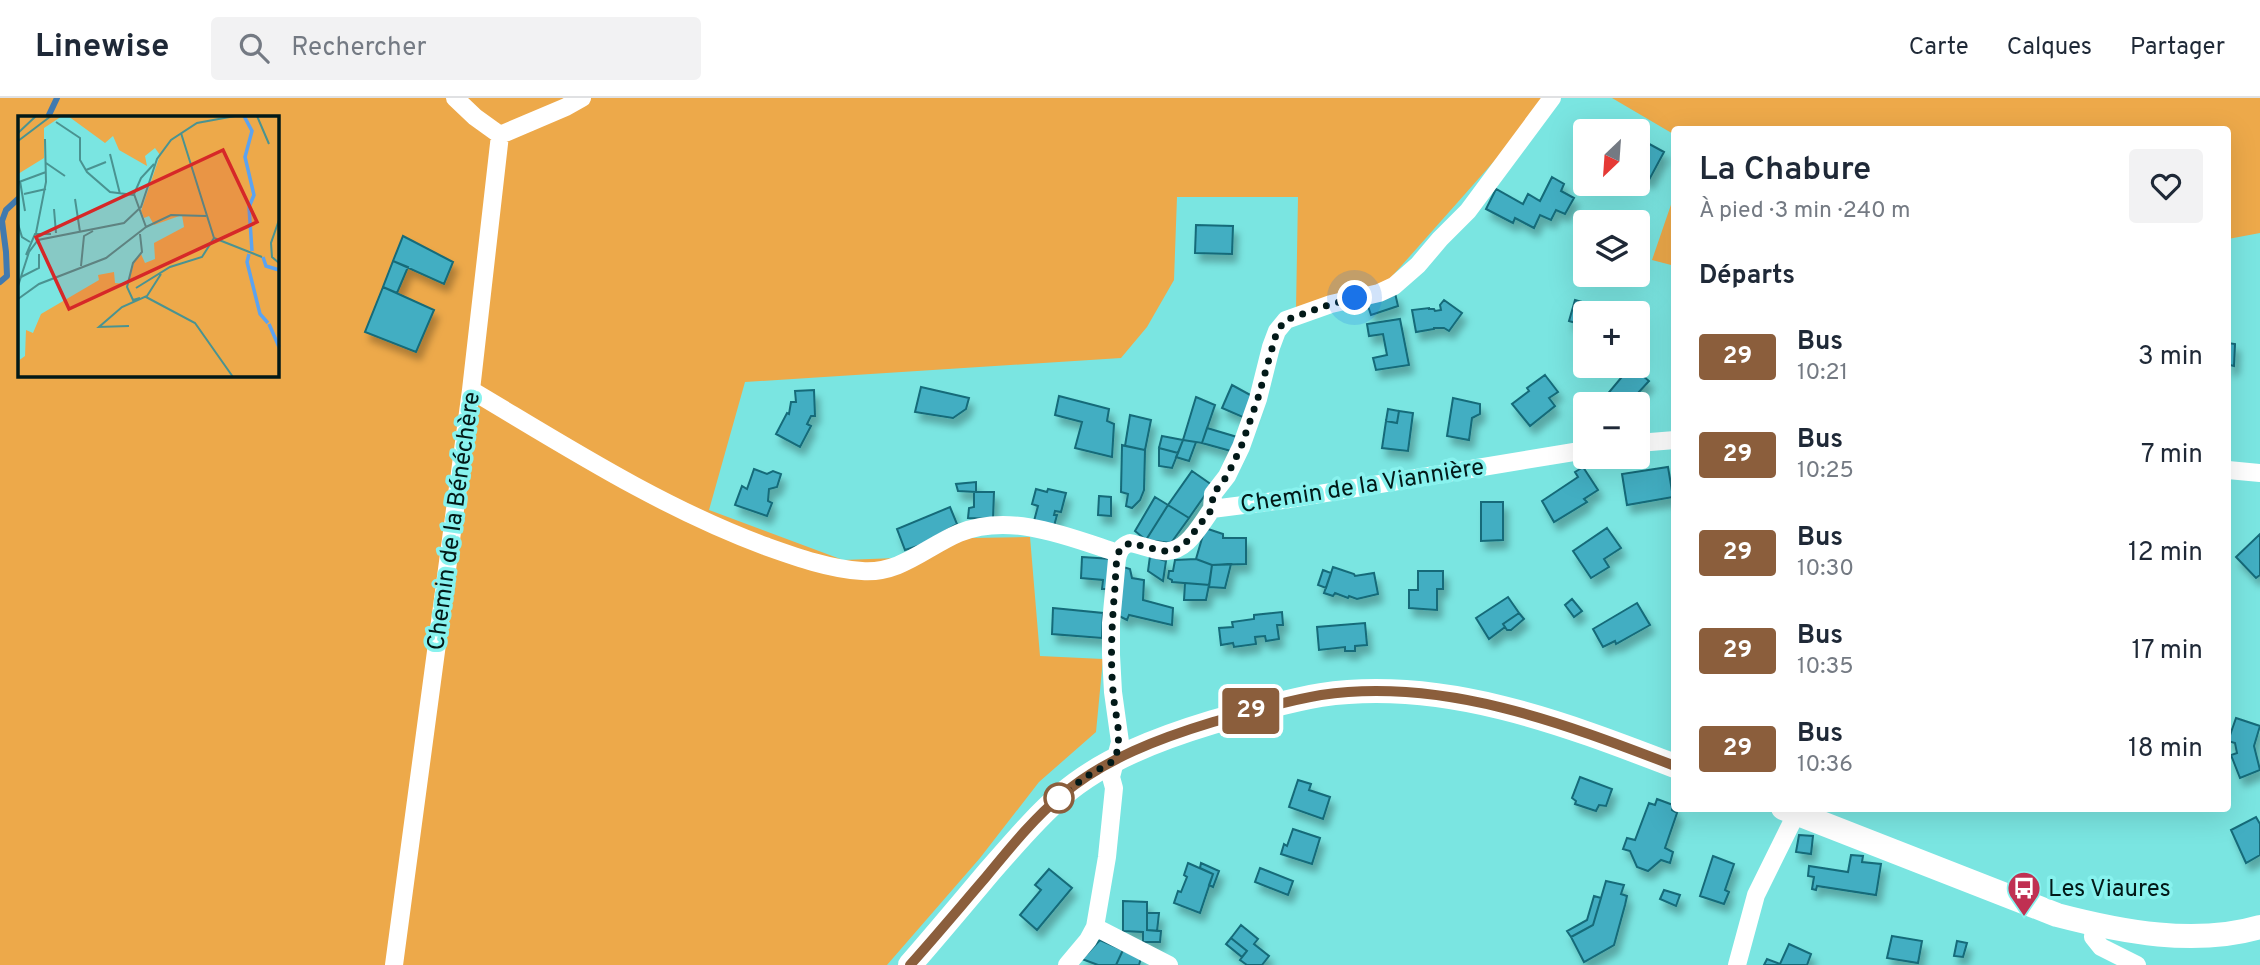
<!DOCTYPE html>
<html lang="fr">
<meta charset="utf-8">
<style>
:root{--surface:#fff;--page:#f2f2f3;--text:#1f2937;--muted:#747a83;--line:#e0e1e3}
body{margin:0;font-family:Overpass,sans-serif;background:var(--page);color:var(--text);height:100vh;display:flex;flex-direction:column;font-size:26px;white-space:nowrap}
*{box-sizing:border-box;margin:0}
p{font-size:23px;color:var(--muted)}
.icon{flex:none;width:38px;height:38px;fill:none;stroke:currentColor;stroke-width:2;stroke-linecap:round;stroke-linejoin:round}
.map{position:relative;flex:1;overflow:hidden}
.sheet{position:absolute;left:1671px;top:28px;width:560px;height:686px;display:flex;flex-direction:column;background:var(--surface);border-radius:7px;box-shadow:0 7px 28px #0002}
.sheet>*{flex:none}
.badge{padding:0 14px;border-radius:5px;font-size:24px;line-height:46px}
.needle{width:46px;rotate:205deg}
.controls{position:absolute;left:1573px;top:21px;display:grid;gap:14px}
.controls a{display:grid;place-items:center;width:77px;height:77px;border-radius:7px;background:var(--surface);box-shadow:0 7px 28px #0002;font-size:35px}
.you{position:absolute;width:35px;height:35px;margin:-18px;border:5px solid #fff;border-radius:50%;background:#1a73e8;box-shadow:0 0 0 10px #1a73e833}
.map>.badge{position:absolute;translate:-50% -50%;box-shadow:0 0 0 4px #fff}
h2{padding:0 28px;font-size:26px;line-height:63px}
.round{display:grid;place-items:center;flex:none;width:74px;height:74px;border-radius:7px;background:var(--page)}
.summary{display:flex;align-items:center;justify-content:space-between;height:119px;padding:0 28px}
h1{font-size:33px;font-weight:600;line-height:52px}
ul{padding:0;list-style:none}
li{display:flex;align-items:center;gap:21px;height:98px;padding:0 28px}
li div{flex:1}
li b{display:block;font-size:26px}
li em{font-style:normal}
li .badge{min-width:77px;font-weight:700;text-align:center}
header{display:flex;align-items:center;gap:42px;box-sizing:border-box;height:98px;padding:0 35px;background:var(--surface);border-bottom:2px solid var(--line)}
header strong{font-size:33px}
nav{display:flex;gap:38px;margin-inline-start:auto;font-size:24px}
.search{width:490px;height:63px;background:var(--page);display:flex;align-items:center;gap:18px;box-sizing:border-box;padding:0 24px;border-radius:7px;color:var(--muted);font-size:26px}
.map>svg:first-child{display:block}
.green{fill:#eda94a;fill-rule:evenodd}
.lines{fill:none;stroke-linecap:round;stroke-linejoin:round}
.stream{stroke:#417aaf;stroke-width:6}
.building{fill:#42aec2;stroke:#146b79;stroke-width:2;filter:url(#shadow)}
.street{stroke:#fff;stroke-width:18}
.secondary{stroke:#fff;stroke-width:24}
.line-casing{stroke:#fff;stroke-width:16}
.line{stroke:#8b5e3c;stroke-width:10}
.walk{stroke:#021918;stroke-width:7;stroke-dasharray:0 12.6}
.stop-dot{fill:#fff;stroke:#8b5e3c;stroke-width:3.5}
.labels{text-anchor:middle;stroke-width:7;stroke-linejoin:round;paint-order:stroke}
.street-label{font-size:24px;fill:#021918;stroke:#88f2ee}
.poi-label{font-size:24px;fill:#021918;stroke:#88f2ee;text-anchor:start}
.inset-river{fill:none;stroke:#5ca3f0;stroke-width:3.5}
.inset-road{fill:none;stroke:#4a9391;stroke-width:2}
.view{fill:#d62828;fill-opacity:0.15;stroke:#d62828;stroke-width:3.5}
.inset-edge{fill:none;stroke:#021918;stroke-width:3.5}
</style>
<header>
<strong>Linewise</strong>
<div class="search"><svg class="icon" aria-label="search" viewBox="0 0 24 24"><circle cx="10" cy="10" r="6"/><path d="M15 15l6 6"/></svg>Rechercher</div>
<nav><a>Carte</a><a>Calques</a><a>Partager</a></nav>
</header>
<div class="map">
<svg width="2260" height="867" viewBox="0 0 2260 867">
<defs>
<filter id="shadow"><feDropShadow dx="4.5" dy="8" stdDeviation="3.5" flood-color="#0004"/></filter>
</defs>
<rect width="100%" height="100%" fill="#7ae5e1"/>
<path class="green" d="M0,0H1544L1512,43L1387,184L1296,211L1298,99H1177L1174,182L1147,229L1121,260L745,284L709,412L843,462L897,460L971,440L1030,439L1040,558L1103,561L1096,634L1039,684L980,760L887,867H0ZM19,19H276V276H19Z
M1612,0H2260V135L2228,141V32H1675V37Z
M1675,95V168L1652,162Z"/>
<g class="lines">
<path class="stream" d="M48,19L57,0
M0,184L7,178L6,154L2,123L6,112L19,100"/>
</g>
<path class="building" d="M1642,42L1664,54L1649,82L1638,76V50Z
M1552,79L1564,86L1561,93L1574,100L1565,116L1556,112L1551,122L1540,117L1534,130L1515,120L1513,125L1486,111L1496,91L1523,106L1528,96L1540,103Z
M1196,127L1233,128L1232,156L1195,155Z
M403,138L453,164L444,186L393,163Z
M393,163L408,169L397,195L383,189Z
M383,189L434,212L416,254L365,234Z
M1395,195L1398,208L1371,217L1366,202Z
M1444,202L1462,215L1449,233L1444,230H1434V231L1416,234L1412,212L1429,210V211H1434L1435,213L1441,212L1440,207Z
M1575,202L1621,215H1586V228L1569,223Z
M1400,221L1409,267L1376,272L1373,260L1387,257L1383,236L1369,238L1367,226Z
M2228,245L2235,246L2234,268L2230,267L2229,271Z
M1631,268L1649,283L1628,306H1614L1605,299Z
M1545,277L1558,294L1549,300L1555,308L1530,328L1512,306L1529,293L1527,290Z
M1232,287L1254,299L1245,320L1222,310Z
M921,289L969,300L966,311L953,320L915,314Z
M814,292L815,318H811L807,326L811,328L800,349L776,336L787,315L789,316L791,304H796L795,293Z
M1059,298L1109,311L1107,323L1114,326L1112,359L1075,350L1082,324L1055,317Z
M1196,299L1215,307L1202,345L1183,342Z
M1453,300L1480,306V316L1472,320L1469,342L1447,338Z
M1388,311L1399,313L1397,325L1386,323Z
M1399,313L1413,315L1408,353L1382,350L1386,323L1397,325Z
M1130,317L1151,322L1145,352L1125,348Z
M1207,330L1237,339L1231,353L1202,345Z
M1162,338L1183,342L1178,355L1159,350Z
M1183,342L1196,344L1189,363L1176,359Z
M1122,347L1145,352L1144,392L1140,402L1132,410L1126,408L1128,396L1121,394Z
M1159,350L1178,355L1172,370L1159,368Z
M1583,369L1598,392L1584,401L1587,404L1554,424L1542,403L1578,379L1575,374Z
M1668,369L1673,399L1627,407L1622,376Z
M754,371L767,376L773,373L781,376L777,389L769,391L768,403L772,405L767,418L735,407L742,388L747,391Z
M1192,373L1212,387L1189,420L1168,407Z
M976,384V394L958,393L956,386Z
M1036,391L1047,394L1048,391L1066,395L1061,414L1055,413L1054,417H1057L1054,428L1034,423L1038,408L1032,406Z
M974,394H994L993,421L968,420L969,410L974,409Z
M1099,398L1111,399V418L1098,417Z
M1155,399L1168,407L1146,442L1135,433Z
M1481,404H1503V442L1481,443Z
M1168,407L1189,420L1171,445L1146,442Z
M950,409L957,426L921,447L905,452L897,431Z
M1205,430L1223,436V440H1246V466L1212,467L1196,461Z
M1607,430L1621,450L1604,461L1609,469L1591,480L1573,453Z
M2260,436V477L2256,480L2236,459Z
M1150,458L1166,463L1163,483L1148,473Z
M1082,459L1112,461L1110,491H1102L1103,482L1081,480Z
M1196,461L1212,467L1209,487L1172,484V482L1168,480L1169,473H1173L1175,462Z
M1231,466L1225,490L1209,489L1212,467Z
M1123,469L1130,471L1132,480L1144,482L1143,502L1173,510L1172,527L1129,517L1127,522L1117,517Z
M1333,469L1354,476L1355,478L1374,475L1378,496L1357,501L1349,498L1348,500L1335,495L1333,498L1324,495Z
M1323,472L1331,475L1326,490L1318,487Z
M1418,473H1443V491H1437V512L1409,510V492H1418Z
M1185,485L1209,487L1206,502H1184Z
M1508,499L1519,515L1503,526L1505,529L1489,541L1476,520Z
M1572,501L1582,513L1574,519L1565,507Z
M1637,505L1650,527L1616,546L1615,543L1603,549L1593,531Z
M1053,510L1103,515L1102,540L1052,536Z
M1282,514L1283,527H1277L1279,541L1266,543L1265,538L1255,539L1256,546L1234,549L1233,545L1221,547L1219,530L1233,529L1232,524L1254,521V517Z
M1519,515L1524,521L1511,532H1507L1503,526Z
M1365,525L1367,547L1355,548V553H1345V549L1319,552L1317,529Z
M2236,620L2260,628L2254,648L2260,672L2240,680L2231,657L2237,655L2235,645L2228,643Z
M1580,679L1612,691L1606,708L1599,707L1596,713L1575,706L1576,703L1572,700Z
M1298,682L1311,686L1309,692L1330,699L1323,721L1289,709Z
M1657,701L1673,707L1672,712L1677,715L1665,750L1673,754L1670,765L1661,762L1648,773L1637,769L1630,753L1623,751L1627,740L1635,742L1649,705L1655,707Z
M2256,719L2260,726V757L2246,765L2231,732Z
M1293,731L1320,740L1312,766L1281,756L1284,746L1287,748Z
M1799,737L1813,738L1811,756L1796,754Z
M1851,757L1863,758L1862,764L1881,766L1876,797L1817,788L1816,792L1812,791L1814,779L1808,778L1809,768L1848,774Z
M1713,758L1734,766L1725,792L1729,794L1724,806L1700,798Z
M1188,765L1213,776L1200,815L1174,805L1178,793L1181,794L1187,779L1184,777Z
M1201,765L1219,773L1213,789L1209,787L1213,776L1200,770Z
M1260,770L1293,783L1288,797L1255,784Z
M1049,771L1072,790L1037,832L1020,817L1041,792L1035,787Z
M1606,783L1624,787L1621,796L1627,798L1625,807L1614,847L1584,864L1571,839L1593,827Z
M1664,792L1680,797L1676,808L1660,801Z
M1594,798L1601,800L1593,827L1571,839L1567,833L1587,822Z
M1123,803L1147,804V832L1161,833L1160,844H1143V834L1123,833Z
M1147,815H1159L1157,833L1147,832Z
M1241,827L1258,841L1254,846L1269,858L1262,867H1247L1240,862L1247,853L1231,840Z
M1892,838L1922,843L1918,865L1887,860Z
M1231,840L1247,853L1242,859L1226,846Z
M1100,842L1123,852L1116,867H1098L1082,861Z
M1957,843L1967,845L1963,859L1954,858Z
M1789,846L1811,856L1807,867H1764L1767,861L1780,866Z
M1123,852L1141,860L1139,867H1116Z"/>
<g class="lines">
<path class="street" d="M455,0L475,19L500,37
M500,37L566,9L582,0
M471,292C567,349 660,409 765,448C796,459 829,471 862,473C900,476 926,449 959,435C1011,414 1069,439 1118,455
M1638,345L1675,342
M2228,372L2260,375
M1212,411L1213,396L1227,378L1241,349L1258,301L1271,249L1277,233L1286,222L1331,206L1379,195L1394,188L1418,167L1440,141L1468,113L1552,0
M2094,827L2093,839L2101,849L2137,867
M1095,829L1169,867
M394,867L471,292L500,37
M1067,867L1088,842L1095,829L1107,759L1114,690L1111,679L1120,644L1113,594L1111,557V525L1117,461C1119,453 1121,448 1130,445C1141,447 1152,452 1163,453C1186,456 1200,427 1212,411L1283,402L1586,352
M1737,867L1756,797L1796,716"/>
<path class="secondary" d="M1783,710L2057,817C2122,834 2195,848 2260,829
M910,867C937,836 963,805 989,774C1012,748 1035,720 1062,697C1104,661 1160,640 1213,624C1248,614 1285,603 1321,597C1443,579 1563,625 1675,668"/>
</g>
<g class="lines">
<defs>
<path id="line" d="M910,867C936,838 961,808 986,779C1010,750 1033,721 1062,697C1104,661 1160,640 1213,624C1248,614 1285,603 1321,597C1443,579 1563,625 1675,668"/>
</defs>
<use href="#line" class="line-casing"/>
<use href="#line" class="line"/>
<path class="walk" d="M1059,700L1084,680L1115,662C1123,633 1115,621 1113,593C1110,558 1112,523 1115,489C1116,476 1115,463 1120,451L1130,445L1162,453H1173L1184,447L1212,411L1213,396L1227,378L1241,349L1258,300L1277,233L1286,222L1331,206L1355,200"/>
</g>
<defs>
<symbol id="bus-pin" viewBox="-11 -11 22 30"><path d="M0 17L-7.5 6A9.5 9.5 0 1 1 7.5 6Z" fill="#c03052" stroke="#88f2ee"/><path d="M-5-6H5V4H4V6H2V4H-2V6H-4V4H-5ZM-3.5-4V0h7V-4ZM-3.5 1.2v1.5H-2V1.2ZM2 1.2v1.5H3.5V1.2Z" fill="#fff"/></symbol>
</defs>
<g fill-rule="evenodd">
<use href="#bus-pin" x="2005" y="771" width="38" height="52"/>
</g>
<circle class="stop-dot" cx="1059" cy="700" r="14"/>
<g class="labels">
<g class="street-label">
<text transform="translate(1362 387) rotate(-9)" y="8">Chemin de la Viannière</text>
<text transform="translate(453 423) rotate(-82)" y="8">Chemin de la Bénéchère</text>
</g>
<g class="poi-label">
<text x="2048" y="798">Les Viaures</text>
</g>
</g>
<g transform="translate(18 18)">
<rect width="261" height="261" fill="#7ae5e1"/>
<path d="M0,0H44L26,12V42L0,58ZM50,0H261V261H0V245L7,240L8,214L15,217L23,198L81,164L80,159L96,156L97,167L110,168L117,144L123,138L127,147L137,143L136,127L166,111L164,99L136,109L131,100L126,102L123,95L142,39L137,32L127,40L129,50L101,34L95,20L87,27Z" fill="#eda94a"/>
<path class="inset-river" d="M226,0L234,15L227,41L236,79L231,91L234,135M231,138L229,146L242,198L250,207M245,141L248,150L261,154M251,208L261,231"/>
<path class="inset-road" d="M239,0L251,28M38,6L62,22V44L69,56L92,76L116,79M0,17L18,0M163,17L196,122M0,25L33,0M92,38L102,78M28,47L47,60M68,54L88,46M2,65L7,95M1,66L28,56M6,78L28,73M57,83L62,116M36,93L38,117M261,104L253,127L254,141L261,147M0,108L4,121L12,126M128,111L116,78L123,62L136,48M128,111L153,99L188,100M18,117L28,66L27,23M196,122L244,141M8,139L17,118H33M63,150L66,120L75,115M3,161L21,152V138M0,170L11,136L20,124L106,107L123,91L139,43L153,24L179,7L217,0M118,172L152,151L184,141L196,122M128,181L177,207L215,261M122,182L115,184L109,171L115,147L124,136L122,118M0,183L21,168L88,142L128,111M111,210L81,211L104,191L129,180L143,158"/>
<path class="view" d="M205,34L239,106L51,193L18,121Z"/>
<rect width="261" height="261" class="inset-edge"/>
</g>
</svg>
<div class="controls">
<a><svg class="needle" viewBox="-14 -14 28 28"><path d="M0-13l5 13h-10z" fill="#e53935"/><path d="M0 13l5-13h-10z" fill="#747a83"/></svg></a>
<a><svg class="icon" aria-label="layers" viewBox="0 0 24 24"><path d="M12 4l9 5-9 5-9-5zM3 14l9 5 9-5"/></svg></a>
<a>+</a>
<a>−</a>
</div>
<div class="you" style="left:1355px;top:200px"></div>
<b class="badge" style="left:1251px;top:613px;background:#8b5e3c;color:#fff">29</b>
<section class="sheet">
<div class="summary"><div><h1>La Chabure</h1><p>À pied · 3 min · 240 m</p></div><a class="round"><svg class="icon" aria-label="heart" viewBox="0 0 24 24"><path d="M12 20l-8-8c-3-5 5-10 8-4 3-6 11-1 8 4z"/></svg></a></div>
<h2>Départs</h2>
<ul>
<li><span class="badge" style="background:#8b5e3c;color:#fff">29</span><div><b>Bus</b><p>10:21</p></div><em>3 min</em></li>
<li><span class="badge" style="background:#8b5e3c;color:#fff">29</span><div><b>Bus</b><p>10:25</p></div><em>7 min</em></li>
<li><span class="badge" style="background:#8b5e3c;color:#fff">29</span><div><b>Bus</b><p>10:30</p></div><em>12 min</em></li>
<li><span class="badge" style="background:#8b5e3c;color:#fff">29</span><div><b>Bus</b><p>10:35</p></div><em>17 min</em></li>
<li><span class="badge" style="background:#8b5e3c;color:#fff">29</span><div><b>Bus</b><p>10:36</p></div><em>18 min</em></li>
</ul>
</section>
</div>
